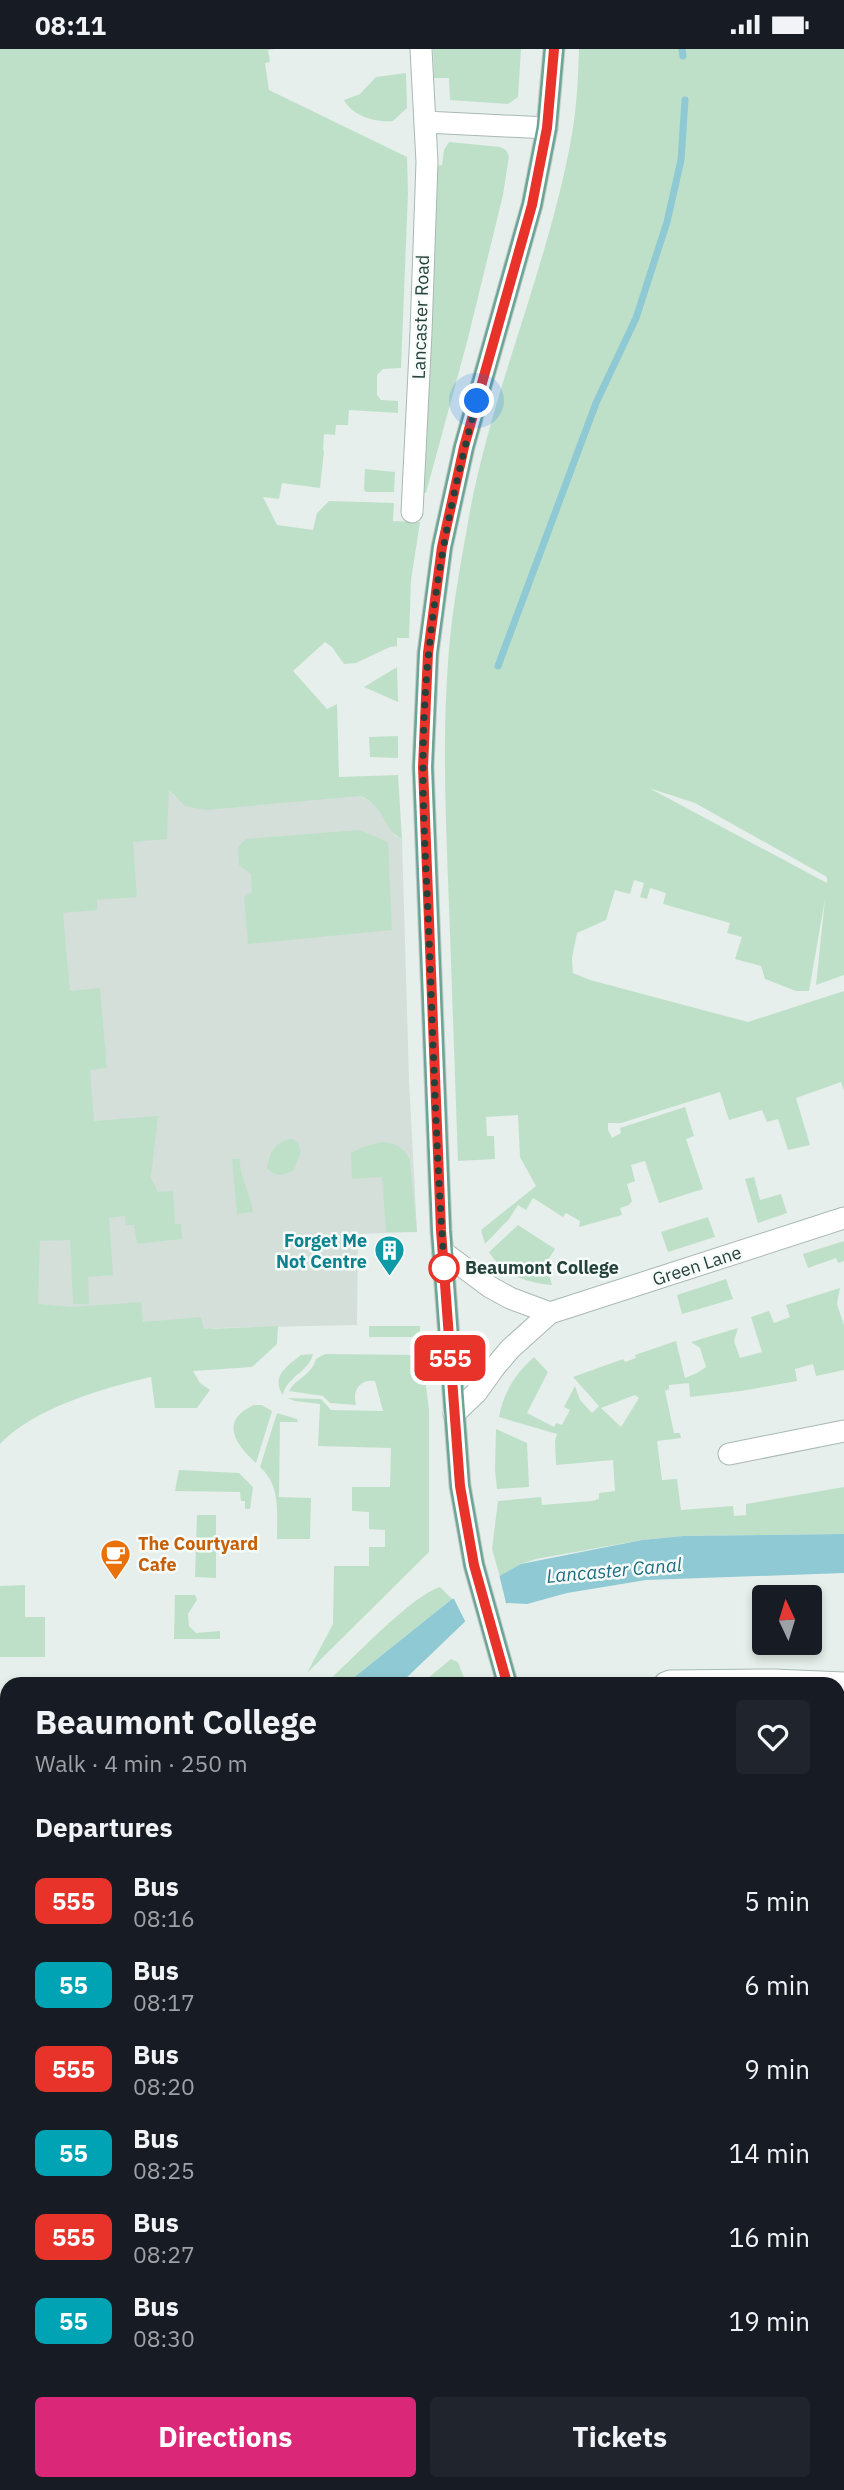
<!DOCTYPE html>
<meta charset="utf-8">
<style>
:root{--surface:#171b24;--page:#20242c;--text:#f1f3f6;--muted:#9ea1a6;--accent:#db2777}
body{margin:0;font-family:"IBM Plex Sans",sans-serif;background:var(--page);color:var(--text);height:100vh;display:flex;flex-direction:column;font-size:26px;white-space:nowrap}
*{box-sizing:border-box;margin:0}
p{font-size:23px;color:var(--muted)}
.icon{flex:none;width:38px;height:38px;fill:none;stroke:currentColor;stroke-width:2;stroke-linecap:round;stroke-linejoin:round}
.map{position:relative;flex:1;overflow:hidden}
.drawer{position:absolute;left:0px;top:1628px;width:845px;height:814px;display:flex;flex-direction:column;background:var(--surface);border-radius:21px 21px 0 0;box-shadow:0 4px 10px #0003}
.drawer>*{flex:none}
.badge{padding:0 14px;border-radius:10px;font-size:24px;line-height:46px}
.needle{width:46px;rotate:356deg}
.tools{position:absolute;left:752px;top:1536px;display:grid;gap:14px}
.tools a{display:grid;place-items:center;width:70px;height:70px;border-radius:7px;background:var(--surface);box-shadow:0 4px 10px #0003;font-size:35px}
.you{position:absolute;width:35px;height:35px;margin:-18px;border:5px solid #fff;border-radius:50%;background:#1a73e8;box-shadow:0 0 0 10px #1a73e833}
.map>.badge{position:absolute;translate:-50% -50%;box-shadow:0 0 0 4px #fff}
h2{padding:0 35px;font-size:26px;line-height:63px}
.round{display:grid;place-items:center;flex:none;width:74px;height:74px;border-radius:7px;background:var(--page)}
.headline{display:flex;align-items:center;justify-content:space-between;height:119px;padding:0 35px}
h1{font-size:33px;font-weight:700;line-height:52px}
.cta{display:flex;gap:14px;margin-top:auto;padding:14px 35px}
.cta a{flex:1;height:80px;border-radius:7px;background:var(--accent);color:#fff;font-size:28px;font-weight:700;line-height:80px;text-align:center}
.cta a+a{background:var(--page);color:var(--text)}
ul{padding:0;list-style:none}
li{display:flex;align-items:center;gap:21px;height:84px;padding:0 35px}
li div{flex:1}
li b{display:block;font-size:26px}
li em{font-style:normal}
li .badge{min-width:77px;font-weight:700;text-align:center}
.status{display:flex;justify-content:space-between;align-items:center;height:49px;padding:0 35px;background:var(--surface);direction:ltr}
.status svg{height:19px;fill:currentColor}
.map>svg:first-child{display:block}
.built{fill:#d4dfda}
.green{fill:#bfe0c8;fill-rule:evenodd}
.water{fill:#8ec9d4}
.pier{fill:#e6efeb}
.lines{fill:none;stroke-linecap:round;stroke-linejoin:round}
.stream{stroke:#8ec9d4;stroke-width:7}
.minor-casing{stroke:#a8b8b2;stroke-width:23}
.major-casing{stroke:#c2cac8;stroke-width:23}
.minor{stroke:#fff;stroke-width:21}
.major{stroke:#6aa596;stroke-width:21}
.line-casing{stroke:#fff;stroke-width:16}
.line{stroke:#e7332a;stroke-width:10}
.walk{stroke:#24423a;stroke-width:7;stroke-dasharray:0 12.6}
.stop-dot{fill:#fff;stroke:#e7332a;stroke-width:3.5}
.labels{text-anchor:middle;stroke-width:5;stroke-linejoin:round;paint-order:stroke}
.street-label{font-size:18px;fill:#24423a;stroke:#f7fbf9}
.culture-label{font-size:18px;font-weight:bold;fill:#0d838f;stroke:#f7fbf9;text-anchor:end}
.stop-label{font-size:18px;font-weight:bold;fill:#24423a;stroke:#f7fbf9;text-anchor:start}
.food-label{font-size:18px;font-weight:bold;fill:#c56008;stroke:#f7fbf9;text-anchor:start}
.water-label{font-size:19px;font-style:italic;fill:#1c6f80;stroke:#f7fbf9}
</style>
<div class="status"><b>08:11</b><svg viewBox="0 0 49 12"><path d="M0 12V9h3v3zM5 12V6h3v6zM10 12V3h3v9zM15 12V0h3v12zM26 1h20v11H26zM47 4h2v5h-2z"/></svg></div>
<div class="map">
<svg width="844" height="2441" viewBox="0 0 844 2441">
<rect width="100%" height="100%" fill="#e6efeb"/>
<path class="built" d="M169,740L175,748L360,747L374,755L383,765L395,787L402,790L409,1031L417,1183L358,1185L357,1276L216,1279L32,1326L0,750Z"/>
<path class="green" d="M0,0H275L268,1L270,13L265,14L269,41L407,108L408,144L401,319L383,320L377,326V346L381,351L398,352V364L349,361L348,376H336L335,386L324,385L323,401L324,402L320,439L282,434L279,450L263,448L277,476L313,481L317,464L329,452L394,454L393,472L420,473L411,531L409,589H397V597L390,598L356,614L344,615L332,598L325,593L293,622L327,660L337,655L339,728L398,726L402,790C383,782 386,757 360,747L205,761L185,757L169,741L167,790L133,793L137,848L97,851V861L63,864L70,942L100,939L107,1019L90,1021L94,1072L158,1067L151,1128L158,1143L173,1142L175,1175H181L182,1190L137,1195L134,1176H126L125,1167L109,1169L113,1226L88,1228L89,1255H73L70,1191L40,1192L38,1255L73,1258L141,1253L143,1273L201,1268L204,1280L278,1277L277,1295L252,1318L193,1322L200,1334L210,1341L197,1359H155L151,1328C103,1339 34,1359 0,1395Z
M433,0H521L518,48L508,55L450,51L449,29H434Z
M579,0H844V926L816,936L825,850L809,942H796L765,930L761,917L735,910L742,888L727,884L730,874L663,855L666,844L650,839L647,850L640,848L644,834L634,831L630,845L615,841L606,871L577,884L572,909L573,924L590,931L748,973L844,942V1042L841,1033L796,1049L810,1096L788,1101L778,1070L767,1073L762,1061L729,1071L720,1043L621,1074H608V1081L612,1089L621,1084L620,1079L685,1058L694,1087L686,1090L703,1140L659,1154L645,1112L631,1116L635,1132L627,1135L632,1152L629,1156L620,1159L622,1166L579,1178L580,1172L566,1164L563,1168L533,1149L526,1161L518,1156L509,1170L485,1195L481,1181L536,1137L520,1108L518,1066L486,1068L487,1087H494L495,1110L458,1112C455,1027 452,942 449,857C446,776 442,695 448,613C451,566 460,519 468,473C491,341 549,217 572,85C577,57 578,28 579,0ZM649,739L695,754L827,828V834Z
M406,24L407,59L393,72C377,74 352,67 344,51L360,45L376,28Z
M449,93L500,98L506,101L509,107L503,146L467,293L426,444L421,443L432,274L436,117L442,116L444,101Z
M365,420L395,423L394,443H366L364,441Z
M397,618L398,653L364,638Z
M398,687V709L370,708L369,688Z
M359,781L388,793L392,881L248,895L244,848L252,843L251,825L239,816L238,798L246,790Z
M292,1090L298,1093L301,1103L294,1121C283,1127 276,1128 267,1119C270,1103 275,1092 292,1090Z
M382,1093C397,1094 404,1099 410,1111L417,1183H386L382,1128L352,1130L351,1104L363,1098Z
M232,1110H240C239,1128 251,1144 253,1163L237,1165Z
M754,1128L760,1151L781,1145L787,1164L758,1174L745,1130Z
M708,1168L715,1188L668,1203L661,1183Z
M518,1176L555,1200L546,1214L552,1236C527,1234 503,1226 489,1203Z
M844,1192V1212L838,1214L836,1209L808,1219L803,1205Z
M726,1230L733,1250L682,1265L677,1246Z
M840,1239L837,1255L844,1276V1321L816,1327L813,1315L795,1320L797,1332L741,1342L690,1348L689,1334L669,1336V1340L665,1342L674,1384H680L681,1389L657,1392L662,1431L677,1430L681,1461L733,1457L734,1467L746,1466V1455L844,1438V1485L683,1487L642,1491L536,1510L521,1515L500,1528L492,1500L498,1452L541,1448L542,1456L592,1452L599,1450V1444L615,1442L613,1411L556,1416L555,1392L557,1385L499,1368C503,1344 516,1324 534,1308L548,1323L527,1364L554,1378L556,1374L562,1376L570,1361L564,1358L575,1337L580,1351L592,1364L599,1357L573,1328L623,1310L625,1313L636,1309L635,1306L676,1292L685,1329L697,1324L706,1318L700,1299L691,1293L738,1279L734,1292L740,1309L762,1303L751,1268L769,1262L774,1274L790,1268L786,1256ZM635,1346L639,1349L621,1378L601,1359Z
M369,1277H420V1288H369Z
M313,1305C308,1324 287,1327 283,1346C270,1328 288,1316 301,1306Z
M325,1305L422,1306L429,1361V1503L307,1624L333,1575L334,1517H369V1498H385V1481L369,1480V1463L352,1462V1438H390L391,1399L318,1397L320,1355L295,1352L287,1349L321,1350L331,1361L383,1362L375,1332C360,1330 352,1341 356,1356L330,1354L323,1347L289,1342C296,1329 312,1326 316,1310Z
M254,1356H262L272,1362L256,1414C235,1395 219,1372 254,1356Z
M277,1364L297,1370L298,1373H280L279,1448L311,1449L310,1490H277C277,1464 281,1437 260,1418Z
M496,1380L527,1394L529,1438L497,1440L495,1421Z
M179,1421L239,1424L253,1438L250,1460H245V1452H241L240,1443L175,1442Z
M197,1466H216V1529L195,1528Z
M25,1536V1568H45V1608H0V1537Z
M440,1538L452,1550L347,1634H326C352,1611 411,1547 440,1538Z
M175,1546H195L197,1551L188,1565L189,1577L196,1584L220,1582V1590H174Z
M451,1610L458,1613L466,1634H422Z
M7,1831V1930L0,1927V1832Z
M0,1965L7,1970V2035L1,2041Z
M4,2336H7V2434H332L331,2441H0V2351Z"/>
<path class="water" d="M844,1485V1524L646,1531L567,1544L527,1555L508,1554L474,1564L401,1634H347L452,1550L466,1546L521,1515L642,1491L683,1487Z"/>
<path class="pier" d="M499,1525L507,1558L476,1567L467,1576L452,1546L465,1543Z"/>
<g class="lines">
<path class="stream" d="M682,0L683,7
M498,617L596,354L636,269L667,173L681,111L685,51"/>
<defs>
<path id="minor" d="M425,73L547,79
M412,463L421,283L427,113L421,0
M443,1203L490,1238L510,1249L550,1264
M454,1365L476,1344L494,1319L510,1300L550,1264L844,1169
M729,1405L844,1382
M665,1634L670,1632L774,1631L844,1634
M838,1841L844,1842
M0,1944L7,1947
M838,2110L844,2111
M0,2143L7,2135
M0,2189L7,2191
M0,2258L7,2260
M838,2285H844"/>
<path id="major" d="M507,1634L474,1516L460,1437L441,1181L423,718L428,604L442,498L464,398L532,156L547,79L554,0
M585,2434L586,2441"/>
</defs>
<use href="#minor" class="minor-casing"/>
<use href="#major" class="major-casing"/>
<use href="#minor" class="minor"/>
<use href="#major" class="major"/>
</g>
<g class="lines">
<defs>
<path id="line" d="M507,1634L474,1516L460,1437L441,1181L423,718L428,604L442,498L464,398L532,156L547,79L554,0"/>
</defs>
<use href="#line" class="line-casing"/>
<use href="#line" class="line"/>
<path class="walk" d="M444,1219L445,1227C437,1123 434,1019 430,915C428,849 423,784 423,718C423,593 444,472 477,352"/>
</g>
<defs>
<symbol id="building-pin" viewBox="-11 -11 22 30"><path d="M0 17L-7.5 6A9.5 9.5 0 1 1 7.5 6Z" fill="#0f9aa8" stroke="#f7fbf9"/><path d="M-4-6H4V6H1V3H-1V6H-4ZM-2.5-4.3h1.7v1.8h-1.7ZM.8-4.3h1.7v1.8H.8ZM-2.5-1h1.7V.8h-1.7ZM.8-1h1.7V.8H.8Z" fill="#fff"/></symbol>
<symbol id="cafe-pin" viewBox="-11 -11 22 30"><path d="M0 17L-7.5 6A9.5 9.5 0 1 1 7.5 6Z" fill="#e8710a" stroke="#f7fbf9"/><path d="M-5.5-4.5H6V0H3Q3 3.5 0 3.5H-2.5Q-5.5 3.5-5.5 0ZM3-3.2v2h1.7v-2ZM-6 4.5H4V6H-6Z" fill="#fff"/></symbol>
</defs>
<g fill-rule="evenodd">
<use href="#building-pin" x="372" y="1184" width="35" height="47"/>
<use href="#cafe-pin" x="98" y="1488" width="35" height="47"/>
</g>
<circle class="stop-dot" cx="444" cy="1219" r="14"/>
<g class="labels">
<g class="street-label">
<text transform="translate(421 268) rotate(-88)" y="6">Lancaster Road</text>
<text transform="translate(697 1217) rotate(-18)" y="6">Green Lane</text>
</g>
<g class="culture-label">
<text x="367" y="1198">Forget Me<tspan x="367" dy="21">Not Centre</tspan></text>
</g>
<g class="stop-label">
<text x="465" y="1225">Beaumont College</text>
</g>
<g class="food-label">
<text x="138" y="1501">The Courtyard<tspan x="138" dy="21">Cafe</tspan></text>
</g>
<g class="water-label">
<text transform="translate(614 1521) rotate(-5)" y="7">Lancaster Canal</text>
</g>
</g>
</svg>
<div class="tools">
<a><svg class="needle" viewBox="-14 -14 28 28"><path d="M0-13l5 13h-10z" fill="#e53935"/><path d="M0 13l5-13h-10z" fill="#9ea1a6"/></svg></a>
</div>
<div class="you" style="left:477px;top:352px"></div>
<b class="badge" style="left:450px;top:1309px;background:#e7332a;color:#fff">555</b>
<section class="drawer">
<div class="headline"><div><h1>Beaumont College</h1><p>Walk · 4 min · 250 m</p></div><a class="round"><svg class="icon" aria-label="heart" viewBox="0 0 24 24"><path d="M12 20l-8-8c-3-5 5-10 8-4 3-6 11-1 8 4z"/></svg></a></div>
<h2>Departures</h2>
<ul>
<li><span class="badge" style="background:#e7332a;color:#fff">555</span><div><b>Bus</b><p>08:16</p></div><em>5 min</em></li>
<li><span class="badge" style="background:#00a3b4;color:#fff">55</span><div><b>Bus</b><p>08:17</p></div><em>6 min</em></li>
<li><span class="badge" style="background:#e7332a;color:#fff">555</span><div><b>Bus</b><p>08:20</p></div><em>9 min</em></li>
<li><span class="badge" style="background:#00a3b4;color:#fff">55</span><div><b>Bus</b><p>08:25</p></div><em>14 min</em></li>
<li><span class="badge" style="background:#e7332a;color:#fff">555</span><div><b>Bus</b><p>08:27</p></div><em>16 min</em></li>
<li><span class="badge" style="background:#00a3b4;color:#fff">55</span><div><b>Bus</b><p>08:30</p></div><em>19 min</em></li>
</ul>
<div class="cta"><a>Directions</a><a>Tickets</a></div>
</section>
</div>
